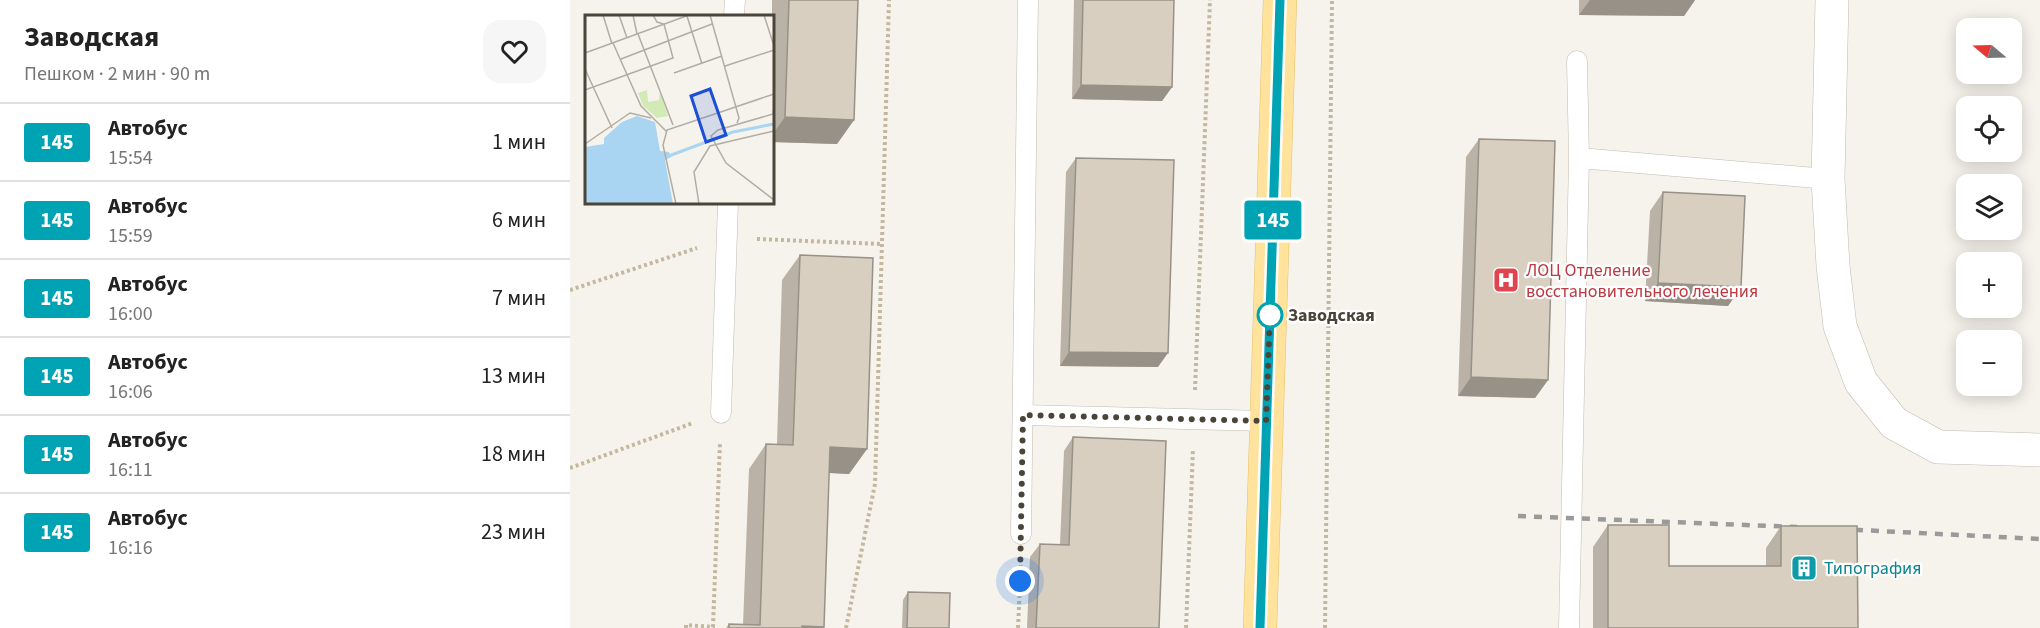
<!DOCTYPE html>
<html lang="ru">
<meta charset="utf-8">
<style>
:root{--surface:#fff;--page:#f6f6f6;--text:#222;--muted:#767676;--line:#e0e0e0}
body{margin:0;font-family:"Source Sans 3",sans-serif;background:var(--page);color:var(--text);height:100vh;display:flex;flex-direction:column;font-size:22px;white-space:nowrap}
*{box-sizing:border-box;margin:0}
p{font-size:20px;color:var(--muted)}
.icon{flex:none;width:33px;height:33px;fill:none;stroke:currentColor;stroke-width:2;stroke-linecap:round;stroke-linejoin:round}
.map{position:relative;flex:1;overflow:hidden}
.sheet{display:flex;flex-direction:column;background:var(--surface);width:570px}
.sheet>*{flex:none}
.badge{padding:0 12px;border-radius:4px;font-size:21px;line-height:39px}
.needle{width:39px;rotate:289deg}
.tools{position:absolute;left:1386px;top:18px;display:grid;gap:12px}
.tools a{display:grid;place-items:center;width:66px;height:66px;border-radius:12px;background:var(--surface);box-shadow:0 3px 15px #0003;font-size:30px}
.you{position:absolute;width:30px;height:30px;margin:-15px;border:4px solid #fff;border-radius:50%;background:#1a73e8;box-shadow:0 0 0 9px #1a73e833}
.map>.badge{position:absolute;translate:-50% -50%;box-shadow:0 0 0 3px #fff}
.round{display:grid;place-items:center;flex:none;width:63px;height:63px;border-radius:18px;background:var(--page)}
.overview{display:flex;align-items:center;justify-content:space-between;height:102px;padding:0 24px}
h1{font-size:28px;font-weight:700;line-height:45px}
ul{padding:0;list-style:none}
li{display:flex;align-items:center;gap:18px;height:78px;padding:0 24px;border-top:2px solid var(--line)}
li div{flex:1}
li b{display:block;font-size:22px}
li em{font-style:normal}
li .badge{min-width:66px;font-weight:700;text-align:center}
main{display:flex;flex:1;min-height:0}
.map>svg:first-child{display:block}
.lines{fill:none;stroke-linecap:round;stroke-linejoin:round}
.service-casing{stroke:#c2bbae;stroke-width:21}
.minor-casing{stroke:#c2bbae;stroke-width:34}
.primary-casing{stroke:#e6c16a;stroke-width:34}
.path{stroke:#c4b79f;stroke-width:4;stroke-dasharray:3 3;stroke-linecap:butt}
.service{stroke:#fff;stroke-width:20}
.minor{stroke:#fff;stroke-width:33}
.primary{stroke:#ffe39c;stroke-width:33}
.rail{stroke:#9a9a9a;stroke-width:4.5;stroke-dasharray:8 8;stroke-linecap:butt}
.wall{fill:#bab2a6}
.shaded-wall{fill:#979187}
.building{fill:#d8cfc1;stroke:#979187;stroke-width:1.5}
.line-casing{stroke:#fff;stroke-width:14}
.line{stroke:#00a3b4;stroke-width:9}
.walk{stroke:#4b4439;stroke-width:6;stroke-dasharray:0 10.8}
.stop-dot{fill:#fff;stroke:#00a3b4;stroke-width:3}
.labels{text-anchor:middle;stroke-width:4.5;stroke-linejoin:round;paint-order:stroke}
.health-label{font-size:18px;fill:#be3a42;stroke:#fff;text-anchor:start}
.stop-label{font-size:18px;font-weight:bold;fill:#4b4439;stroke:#fff;text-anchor:start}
.culture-label{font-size:18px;fill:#0d838f;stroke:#fff;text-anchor:start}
.inset-river{fill:none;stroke:#a9d4f2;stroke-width:3}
.inset-road{fill:none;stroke:#b2ada4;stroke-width:1.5}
.view{fill:#1d4ed8;fill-opacity:0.15;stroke:#1d4ed8;stroke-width:3}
.inset-edge{fill:none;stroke:#4b4439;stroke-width:3}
</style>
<main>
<section class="sheet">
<div class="overview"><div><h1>Заводская</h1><p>Пешком · 2 мин · 90 m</p></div><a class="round"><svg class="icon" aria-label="heart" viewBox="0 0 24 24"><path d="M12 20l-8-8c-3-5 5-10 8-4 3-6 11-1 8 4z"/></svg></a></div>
<ul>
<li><span class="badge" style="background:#00a3b4;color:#fff">145</span><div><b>Автобус</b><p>15:54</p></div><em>1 мин</em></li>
<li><span class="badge" style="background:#00a3b4;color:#fff">145</span><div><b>Автобус</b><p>15:59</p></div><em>6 мин</em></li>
<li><span class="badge" style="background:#00a3b4;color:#fff">145</span><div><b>Автобус</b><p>16:00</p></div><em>7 мин</em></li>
<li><span class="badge" style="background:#00a3b4;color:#fff">145</span><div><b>Автобус</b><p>16:06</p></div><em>13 мин</em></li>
<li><span class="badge" style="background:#00a3b4;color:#fff">145</span><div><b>Автобус</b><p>16:11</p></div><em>18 мин</em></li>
<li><span class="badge" style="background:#00a3b4;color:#fff">145</span><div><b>Автобус</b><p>16:16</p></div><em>23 мин</em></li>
</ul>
</section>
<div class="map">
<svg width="1470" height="628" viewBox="0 0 1470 628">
<rect width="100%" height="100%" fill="#f6f3ec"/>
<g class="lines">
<defs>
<path id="service" d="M164,16L165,0
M1009,158L1258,179
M151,413L158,202
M453,415L696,421
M451,534L458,0
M999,628L1009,158L1007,61"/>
<path id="minor" d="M1262,0L1258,179L1263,266L1270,326L1291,382L1324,423L1368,447L1470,450"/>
<path id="primary" d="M690,628L710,0"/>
</defs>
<use href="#service" class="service-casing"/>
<use href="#minor" class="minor-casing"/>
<use href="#primary" class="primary-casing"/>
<path class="path" d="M187,239L312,244
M0,290L127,248
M625,390L640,0
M0,468L123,423
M116,628V625L143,627L150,442
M276,628L305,484L319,0
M448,628L451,563
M616,628L623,449
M755,628L762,0"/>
<use href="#service" class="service"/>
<use href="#minor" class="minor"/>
<use href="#primary" class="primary"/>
<path class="rail" d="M948,516L1227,527
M1269,529L1470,539"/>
</g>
<path class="wall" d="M202,0H288L284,120L267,144L202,142Z
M504,0H604L602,87L592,101L502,99Z
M1009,0H1125L1114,16L1009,15Z
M909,139L978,380L965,398L888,396L896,157Z
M506,158L588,367L490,366L496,172Z
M1093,192L1171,287L1158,306L1075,301L1080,211Z
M230,255L297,449L279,474L259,473L253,628H156L159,624L173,625L179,469L196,444H207L212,280Z
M503,437L589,628H457L460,557L470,544H490L494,451Z
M1038,525L1099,566H1196V548L1211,526L1288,628H1023V547Z
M338,592L379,628H332L333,600Z"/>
<path class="shaded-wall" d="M1020,0H1125L1114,16L1009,15Z
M511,85L602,87L592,101L502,99Z
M215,117L284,120L267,144L202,142V135Z
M1088,283L1171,287L1158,306L1075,301Z
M499,352L598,353L588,367L490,366Z
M901,377L978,380L965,398L888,396Z
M260,447L297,449L279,474L242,472Z
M232,626L254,627L253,628H231Z"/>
<path class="building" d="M219,0H288L284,120L215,117Z
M513,0H604L602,87L511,85Z
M909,139L985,141L978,380L901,377Z
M506,158L604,160L598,353L499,352Z
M1093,192L1175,196L1171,287L1088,283Z
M230,255L303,258L297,449L260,447L254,627L232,626V628H159V624L190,625L196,444L223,445Z
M503,437L596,441L589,628H466L470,544L499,545Z
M1038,525H1099V566H1211V526H1287L1288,628H1038Z
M338,592L380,593L379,628H337Z"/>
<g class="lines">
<defs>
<path id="line" d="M690,628L710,0"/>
</defs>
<use href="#line" class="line-casing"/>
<use href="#line" class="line"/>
<path class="walk" d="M450,581L453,415L696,421L700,315"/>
</g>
<defs>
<symbol id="hospital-square" viewBox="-11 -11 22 22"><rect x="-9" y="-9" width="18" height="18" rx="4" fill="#e0444e" stroke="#fff"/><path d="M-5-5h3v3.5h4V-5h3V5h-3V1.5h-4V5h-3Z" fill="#fff"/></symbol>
<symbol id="building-square" viewBox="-11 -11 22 22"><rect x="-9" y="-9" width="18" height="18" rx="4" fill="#0f9aa8" stroke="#fff"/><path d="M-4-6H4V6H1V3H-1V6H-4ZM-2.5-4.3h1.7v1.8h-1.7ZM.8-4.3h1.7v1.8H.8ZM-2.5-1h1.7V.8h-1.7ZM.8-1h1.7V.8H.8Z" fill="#fff"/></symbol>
</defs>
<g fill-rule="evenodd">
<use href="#hospital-square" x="921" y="265" width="30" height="30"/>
<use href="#building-square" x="1219" y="553" width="30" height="30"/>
</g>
<circle class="stop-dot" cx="700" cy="315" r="12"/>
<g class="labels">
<g class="health-label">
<text x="956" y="276">ЛОЦ Отделение<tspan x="956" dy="21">восстановительного лечения</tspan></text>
</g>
<g class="stop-label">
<text x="718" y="321">Заводская</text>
</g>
<g class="culture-label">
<text x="1254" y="574">Типография</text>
</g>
</g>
<g transform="translate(15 15)">
<rect width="189" height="189" fill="#f6f3ec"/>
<path d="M62,75L63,87L74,85L75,76L83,101L72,103L58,91L53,78Z" fill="#d2eab5"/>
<path d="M52,101L70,107L75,136L84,137L86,142L80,145L88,189H0V132L19,129V123L37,107Z" fill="#a9d4f2"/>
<path class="inset-river" d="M81,142L148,117L189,109"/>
<path class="inset-road" d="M18,0L27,29M34,0L42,23M48,0L52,19M125,0L154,103L152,108M179,0L189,31M102,1L117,49M53,19L88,110M28,28L56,91L81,116M0,38L104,0M36,44L127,9M140,51L189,35M0,54L27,113M89,58L137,41M0,75L88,43L79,9L72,7L68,0M189,92L188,99L133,115L126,121L141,148L189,185M0,129L45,98L66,103M91,189L78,130L82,115L189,79M114,189L109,157L125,131L189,116"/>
<path class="view" d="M125,74L141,120L121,127L106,81Z"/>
<rect width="189" height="189" class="inset-edge"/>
</g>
</svg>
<div class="tools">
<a><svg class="needle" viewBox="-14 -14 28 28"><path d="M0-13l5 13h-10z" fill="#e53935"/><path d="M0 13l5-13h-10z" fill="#767676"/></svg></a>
<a><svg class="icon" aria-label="locate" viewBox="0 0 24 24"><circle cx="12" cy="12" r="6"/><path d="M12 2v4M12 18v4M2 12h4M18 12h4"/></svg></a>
<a><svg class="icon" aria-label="layers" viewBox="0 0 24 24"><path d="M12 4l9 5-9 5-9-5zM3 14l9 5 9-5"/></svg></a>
<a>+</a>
<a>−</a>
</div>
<div class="you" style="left:450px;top:581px"></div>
<b class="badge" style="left:703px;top:220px;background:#00a3b4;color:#fff">145</b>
</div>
</main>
